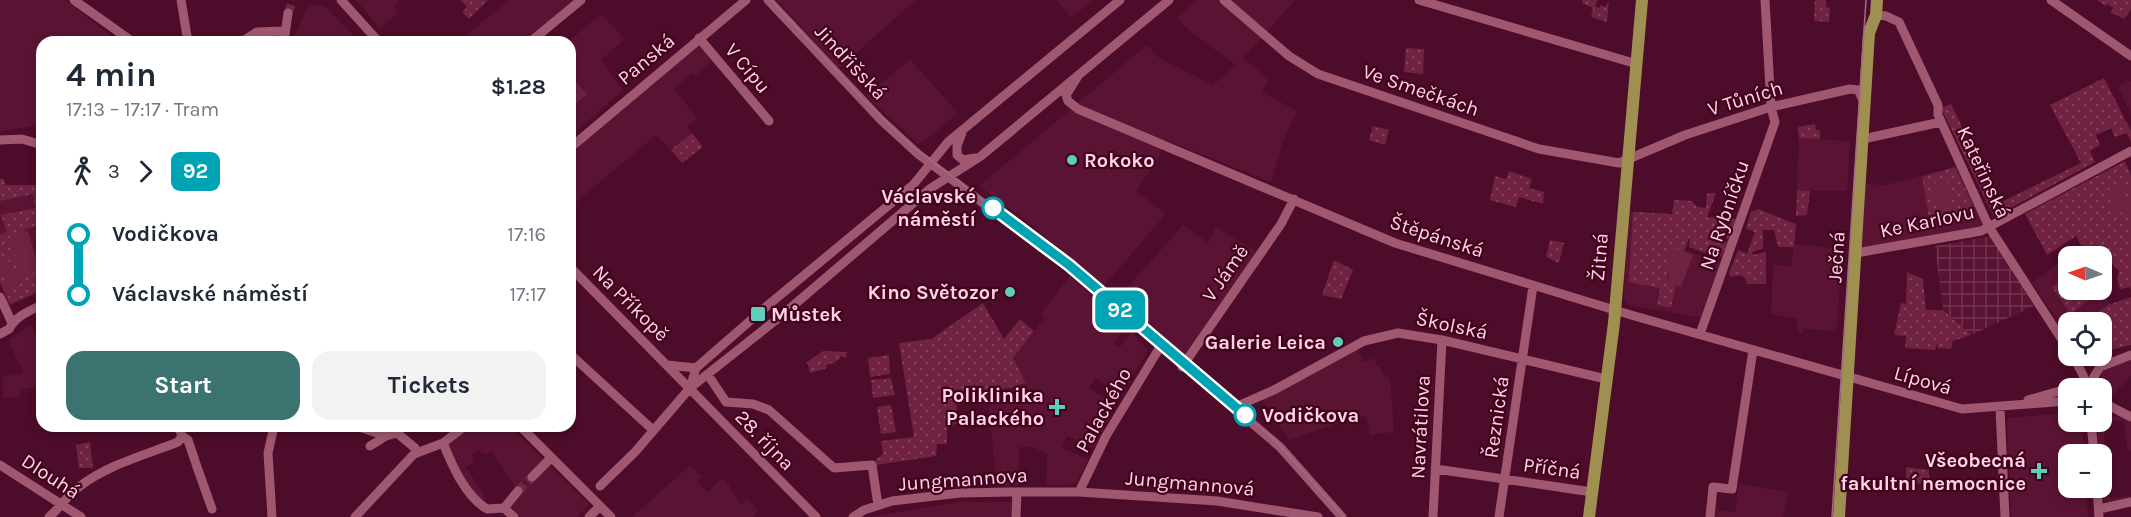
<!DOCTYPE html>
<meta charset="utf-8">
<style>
:root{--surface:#fff;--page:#f2f2f3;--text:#1f2937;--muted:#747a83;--accent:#3b7371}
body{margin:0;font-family:Karla,sans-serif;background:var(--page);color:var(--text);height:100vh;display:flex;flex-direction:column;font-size:22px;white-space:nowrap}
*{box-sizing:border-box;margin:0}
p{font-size:20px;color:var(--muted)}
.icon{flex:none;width:33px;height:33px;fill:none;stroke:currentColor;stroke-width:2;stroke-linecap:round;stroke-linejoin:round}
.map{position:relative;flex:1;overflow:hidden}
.panel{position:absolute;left:36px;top:36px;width:540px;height:396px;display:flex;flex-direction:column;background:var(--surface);border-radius:18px;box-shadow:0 3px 9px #0003}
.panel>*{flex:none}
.badge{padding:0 12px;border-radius:9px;font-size:21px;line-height:39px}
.needle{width:39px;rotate:272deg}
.fabs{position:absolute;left:2058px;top:246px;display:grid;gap:12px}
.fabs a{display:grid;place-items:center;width:54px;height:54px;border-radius:12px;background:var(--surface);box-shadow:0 3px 9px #0003;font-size:30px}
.map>.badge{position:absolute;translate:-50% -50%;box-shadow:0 0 0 3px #fff}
.legs{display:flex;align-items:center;gap:9px;height:66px;padding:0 30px;font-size:20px}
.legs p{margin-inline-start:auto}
.overview{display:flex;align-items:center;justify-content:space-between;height:102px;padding:0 30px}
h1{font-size:33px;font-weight:700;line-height:45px}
.cta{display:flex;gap:12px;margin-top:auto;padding:12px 30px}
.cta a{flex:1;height:69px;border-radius:18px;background:var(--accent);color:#fff;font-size:24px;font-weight:700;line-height:69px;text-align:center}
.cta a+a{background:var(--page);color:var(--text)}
ul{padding:0 30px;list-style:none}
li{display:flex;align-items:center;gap:21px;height:60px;font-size:22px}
li i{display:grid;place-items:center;width:9px;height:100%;margin:0 8px;background:currentColor}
li i::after{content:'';width:15px;height:15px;margin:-8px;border:4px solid;border-radius:50%;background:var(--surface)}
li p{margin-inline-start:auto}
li:first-child i{background:linear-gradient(#0000 50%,currentColor 0)}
li:last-child i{background:linear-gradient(currentColor 50%,#0000 0)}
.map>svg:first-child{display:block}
.built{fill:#5b1334}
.industrial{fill:url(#industrial-grid)}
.green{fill:url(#green-dots)}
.pitch{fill:#702242}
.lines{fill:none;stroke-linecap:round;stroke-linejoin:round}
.minor-tunnel{stroke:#672a44;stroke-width:9;stroke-dasharray:9 4.5;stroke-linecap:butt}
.minor{stroke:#a05871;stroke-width:9}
.major{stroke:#9f8f50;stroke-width:12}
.tram{stroke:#a16b80;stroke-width:1.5}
.line-1-casing{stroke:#fff;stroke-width:14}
.line-1{stroke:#00a3b4;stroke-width:9}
.poi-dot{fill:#5eceb8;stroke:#41011f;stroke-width:2}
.stop-1-dot{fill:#fff;stroke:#00a3b4;stroke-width:3}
.labels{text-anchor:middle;stroke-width:4.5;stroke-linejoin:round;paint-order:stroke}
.street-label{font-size:20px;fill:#fdd4e0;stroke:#41011f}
.poi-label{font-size:20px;font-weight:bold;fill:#fdd4e0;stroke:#41011f;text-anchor:end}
.stop-label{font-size:20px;font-weight:bold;fill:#fdd4e0;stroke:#41011f;text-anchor:end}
</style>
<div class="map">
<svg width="2131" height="517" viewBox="0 0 2131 517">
<defs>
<pattern id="industrial-grid" width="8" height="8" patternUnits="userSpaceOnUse" patternTransform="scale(1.5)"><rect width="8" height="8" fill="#5b1334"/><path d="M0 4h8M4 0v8" fill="none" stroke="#733451"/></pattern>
<pattern id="green-dots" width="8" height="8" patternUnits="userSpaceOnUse" patternTransform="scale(1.5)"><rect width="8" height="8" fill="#702242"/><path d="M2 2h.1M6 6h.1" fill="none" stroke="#85415d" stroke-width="1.8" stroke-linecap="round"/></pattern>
</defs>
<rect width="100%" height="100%" fill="#4d0c29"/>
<path class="built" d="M0,0H66L118,42H42V138L36,126L0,131Z
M356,0H400L394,6L398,13L380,29Z
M509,0H576L537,42H455L459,41Z
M777,0H916L839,68Z
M1056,0H1093L1071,18Z
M1196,0H1295L1243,58L1269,80L1262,92L1297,111L1283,141L1271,182L1166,140L1159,157L1136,191L1166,214L1103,287L1033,226L979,186L1147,45L1159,58L1213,85L1236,65L1192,33L1176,18Z
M308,5L325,6L360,42H292Z
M601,14L625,39L601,60L623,90L570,137V42H567Z
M697,43L713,60L696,76L693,73L674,89L698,118L687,127L692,133L671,150L656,135L570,207V155Z
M910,59L958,113L919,145L866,96Z
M2127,80L2131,81V114L2118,87Z
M1799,138L1850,141L1847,191L1797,190Z
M1958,166L1985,222L1981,227L1861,250L1866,184L1886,185Z
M4,185H42V291L9,306L0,284V188Z
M1628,211L1700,216L1684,250L1723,264L1703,318L1628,305L1624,297Z
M1183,225L1208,243L1216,227L1259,253L1184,358L1117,299Z
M1794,244L1842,249L1837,331L1803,329L1802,333L1797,332V319L1771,314L1773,265L1791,266Z
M2068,257V276L2052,287L2070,313L2103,290L2111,306L2108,305L2085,322H2068L2067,334L2032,283Z
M1070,276L1124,325L1114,345L1120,347L1131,332L1148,350L1122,395L1095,378L1089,388L1116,405L1094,448L1067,436L1062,448L1088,459L1077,482L1068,485H1046L1047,454L1033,447H1019V485L997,486L987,395L1026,383L1013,358L1045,317L1041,314Z
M31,325L42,343L39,345L42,351V386L20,390V397L3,398L2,377L24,373L8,340Z
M1357,349L1364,362L1375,358L1376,366H1379L1385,377H1390L1394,432L1370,435L1366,416L1341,422L1289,440L1262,399Z
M2131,359V376L2112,396L2104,390L2101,381L2102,372Z
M2068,413V422H2080L2081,424L2085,454H2068V488H2086L2088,517H2011L2007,418Z
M2124,416L2131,421V451L2127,449L2124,420L2103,422L2105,452L2098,454L2097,422H2102V417Z
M471,426H510L589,504L577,517H520L504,501L513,492L514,486L492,452L485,455L478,450L472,454L474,462L466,467L486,498L481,502L468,487L448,445Z
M2102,462V469L2107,468L2110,498L2131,496V500L2111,504L2104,501Z
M690,465L702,477L697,482L708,492L720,480L725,479L741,505L747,499L758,509L753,517H632Z
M1739,484L1788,492L1783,517H1716V510L1735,512Z
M959,502H1015V517H870Z"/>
<path class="industrial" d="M1991,236L2034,306L1971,335L1943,310L1935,246Z"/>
<path class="green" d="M461,0H488L469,19L462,12L467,7Z
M1582,0H1598L1595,6L1599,8L1601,5L1605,7L1609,1L1607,22L1591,17L1593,8L1582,3Z
M1815,0H1826V7L1830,8L1829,22L1814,21Z
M2097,0H2131V9L2124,19L2110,12L2113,8L2108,4L2106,6Z
M1406,48L1424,49L1423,74L1404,72Z
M2104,78L2131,131V142L2127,133L2115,137L2111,128L2096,135L2100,145L2090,151L2095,162L1994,217L1941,108L1951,104L1999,203L2081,163L2050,105Z
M1815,124L1816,130H1820V139L1799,138L1798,127Z
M1373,126L1389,130L1385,145L1369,140Z
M692,133L703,147L682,163L671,150Z
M2125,161L2131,175V291L2130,287L2120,289L2117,278L2119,271L2099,250L2093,251L2092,255L2085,252L2076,236L2047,255L2025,214Z
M1955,167L1975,209L1971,203L1972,208L1967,211L1929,218L1922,177Z
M1509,171L1532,179L1529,188L1544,192L1543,204L1519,197L1516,207L1490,200L1495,176L1506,179Z
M0,179H4L5,185H42V225L24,229L38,265L42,290L10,304L0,282V235L7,232L1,215L35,208L33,194L0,201Z
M1797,190L1810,191L1807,215L1796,216Z
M1707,193H1716L1707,217L1736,219L1728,240L1725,235L1721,236V243L1728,241L1722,256L1719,258L1689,247L1690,235L1684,252L1672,248L1667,280L1676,285L1671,308L1657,305L1660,288L1629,282L1633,212L1672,214L1674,200L1692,201L1697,207L1706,208Z
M1758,209L1796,224L1794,247H1778L1774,230H1763V248L1752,252L1753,255L1766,252V284H1747L1745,278L1740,275L1731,277L1729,274L1738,250L1747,254L1755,232L1746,229L1751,212Z
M1550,240L1564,243L1559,263L1546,257Z
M1334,260L1353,270L1341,299L1322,295Z
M1907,272L1923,279L1926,310H1943L1971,335L1953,341L1951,349L1938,348L1937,344L1935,350L1905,348L1906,336L1894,335L1901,303L1906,304Z
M2068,276V290L2102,291L2070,314L2052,287Z
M2131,297V345L2102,352V322H2083L2108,305Z
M983,303L1004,339L1020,319L1034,331L1013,358L1026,383L956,402L958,423L947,428V444H937L936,456L876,465V459L883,454L881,441L914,437L899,343L931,339Z
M823,351L847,352L846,358L840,356V359L834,362L836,367L833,363L828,364L825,369L810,373L807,362Z
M889,355L890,374L870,377L868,358Z
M891,378L895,395L873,398L871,380Z
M891,405L896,432L881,434L877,407Z
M90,442L93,468H79L76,445Z
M1906,467L1929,470V483L1906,484Z"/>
<path class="pitch" d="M572,78L587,94L570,109V80Z
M1947,181L1954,211L1938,214L1931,184Z
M2122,184L2129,211L2116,214L2109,187Z
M35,185H42V225L37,226Z
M28,231L40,271L21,276L9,237Z
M1672,247L1693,255L1681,287L1668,282L1669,273L1664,272Z
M7,258L21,282L10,289L0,270V261Z"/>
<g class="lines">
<path class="minor-tunnel" d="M288,13L293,0
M518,491L532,477"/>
<path class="minor" d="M74,0L133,42
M181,0L188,42
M341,0L379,42
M768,0L881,120L918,154L1068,267L1280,447L1342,517
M1224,0L1289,56L1318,74L1539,149L1619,163L1685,135L1771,107L1850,89L1858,90L1865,104
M1419,0L1637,64
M2051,0L2131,56
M1876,15L1886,16L1899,22L1938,105V115L1989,227L2068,349
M699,38L769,121
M241,42L257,32L284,31
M284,42L288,13
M530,42L581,0
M1078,76L1066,95L1068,101L1078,109L1395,243L1631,315L1962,409L2068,401
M962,133L957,146V155L963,160L975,158
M1863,139L1941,122
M0,140L22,139L42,145
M570,148L746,0
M1856,253L1981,231L2131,151
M570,267L816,517
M0,297L12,323
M0,334L9,329C16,316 29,311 42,305
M1700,334L1775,122L1771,107L1765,0
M570,354L653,430
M2073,356L2083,375L2087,388
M667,365L696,368
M1182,367L1281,224L1294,199
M708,375L726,402L753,404L769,410L834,468L872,465L878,505
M690,388L696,368L767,306L913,185L948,142L1120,0
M2087,388L2100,367L2131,355
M2028,400L2070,388H2088
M2102,402L2131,417
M1233,408L1274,390L1364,341L1398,333L1442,340L1606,379
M2000,408L2005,517
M2091,422L2094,454
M178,426L182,436L188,440L195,461
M356,426L386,436L397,433L415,448L417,453
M520,426L611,517
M443,443C452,465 465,496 487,509L504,508
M370,446L386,436
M196,464L212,509
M0,465L81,517
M1436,469L1592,492
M532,477L551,458
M600,486L635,452L690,388L781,316L931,188L981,156L1169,0
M2097,488L2099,517
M1079,492L1106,436L1160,347
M504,508L518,491
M504,508L514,517
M2099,509L2131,502
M49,517C60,508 67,495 79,487C107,465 145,455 178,442L182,436
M272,517L268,453L274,426
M355,517L414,454L443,443L465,426
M589,517L600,506
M853,517L864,510L892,501L960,493L1009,492H1079L1217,501L1318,517
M1016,517L1017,492
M1433,517L1442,340
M1499,517L1533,286
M1710,517L1713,487L1732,489L1753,350"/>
<path class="major" d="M1589,517L1614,323L1642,0
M1839,517L1869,33L1876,15L1877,0"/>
<path class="tram" d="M771,0L863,99L912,146L1070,266L1275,440L1344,517
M1832,517L1866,0"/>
</g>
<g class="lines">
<defs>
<path id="line-1" d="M993,208L1069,265L1245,415"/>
</defs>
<use href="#line-1" class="line-1-casing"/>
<use href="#line-1" class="line-1"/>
</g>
<g class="poi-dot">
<circle cx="1072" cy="160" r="6"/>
<circle cx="1010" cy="292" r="6"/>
<rect x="750" y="306" width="16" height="16" rx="3"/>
<circle cx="1338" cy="342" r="6"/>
<path d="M1054 398h6v6h6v6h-6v6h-6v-6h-6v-6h6z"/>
<path d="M2036 462h6v6h6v6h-6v6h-6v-6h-6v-6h6z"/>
</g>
<g class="stop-1-dot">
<circle cx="993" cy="208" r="10"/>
<circle cx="1245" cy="415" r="10"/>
</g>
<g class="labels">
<g class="street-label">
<text transform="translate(646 59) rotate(-40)" y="7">Panská</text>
<text transform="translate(851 62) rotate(47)" y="7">Jindřišská</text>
<text transform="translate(748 68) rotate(50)" y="7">V Cípu</text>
<text transform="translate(1421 90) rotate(19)" y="7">Ve Smečkách</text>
<text transform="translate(1745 98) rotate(-17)" y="7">V Tůních</text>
<text transform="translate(1984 172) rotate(65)" y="7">Kateřinská</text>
<text transform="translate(1724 215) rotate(-71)" y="7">Na Rybníčku</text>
<text transform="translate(1927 221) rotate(-12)" y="7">Ke Karlovu</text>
<text transform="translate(1437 236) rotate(18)" y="7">Štěpánská</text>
<text transform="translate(1599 257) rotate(-85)" y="7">Žitná</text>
<text transform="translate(1836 257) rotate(-86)" y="7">Ječná</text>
<text transform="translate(1225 273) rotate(-55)" y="7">V Jámě</text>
<text transform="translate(631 303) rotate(45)" y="7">Na Příkopě</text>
<text transform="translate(1452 325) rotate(12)" y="7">Školská</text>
<text transform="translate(1923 380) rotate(16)" y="7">Lípová</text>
<text transform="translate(1103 410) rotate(-61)" y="7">Palackého</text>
<text transform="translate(1496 417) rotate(-82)" y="7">Řeznická</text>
<text transform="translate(1420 427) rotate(-87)" y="7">Navrátilova</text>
<text transform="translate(765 440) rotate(46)" y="7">28. října</text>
<text transform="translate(1552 468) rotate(8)" y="7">Příčná</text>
<text transform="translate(51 476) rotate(33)" y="7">Dlouhá</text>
<text transform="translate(963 479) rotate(-4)" y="7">Jungmannova</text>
<text transform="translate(1190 483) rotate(5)" y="7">Jungmannová</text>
</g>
<g class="poi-label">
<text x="1084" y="167" text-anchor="start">Rokoko</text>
<text x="998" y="299">Kino Světozor</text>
<text x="771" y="321" text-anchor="start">Můstek</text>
<text x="1326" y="349">Galerie Leica</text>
<text x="1044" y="402">Poliklinika<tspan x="1044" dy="23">Palackého</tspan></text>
<text x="2026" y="467">Všeobecná<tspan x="2026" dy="23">fakultní nemocnice</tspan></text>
</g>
<g class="stop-label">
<text x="976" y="203">Václavské<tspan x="976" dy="23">náměstí</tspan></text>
<text x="1262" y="422" text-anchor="start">Vodičkova</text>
</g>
</g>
</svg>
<div class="fabs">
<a><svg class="needle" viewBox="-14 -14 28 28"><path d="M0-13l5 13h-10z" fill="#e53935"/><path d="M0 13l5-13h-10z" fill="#747a83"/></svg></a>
<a><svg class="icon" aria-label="locate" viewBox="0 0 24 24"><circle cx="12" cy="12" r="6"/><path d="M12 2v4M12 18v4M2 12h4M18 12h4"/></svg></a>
<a>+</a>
<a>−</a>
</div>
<b class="badge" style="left:1120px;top:310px;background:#00a3b4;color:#fff">92</b>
<section class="panel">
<div class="overview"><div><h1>4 min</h1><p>17:13 – 17:17 · Tram</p></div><b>$1.28</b></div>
<div class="legs"><svg class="icon" aria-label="walk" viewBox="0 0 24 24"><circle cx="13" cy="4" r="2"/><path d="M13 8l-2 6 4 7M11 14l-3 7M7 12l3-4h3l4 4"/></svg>3<svg class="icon" aria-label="forward" viewBox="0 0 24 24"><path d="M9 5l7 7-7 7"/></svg><b class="badge" style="background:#00a3b4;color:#fff">92</b></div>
<ul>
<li><i style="color:#00a3b4"></i><b>Vodičkova</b><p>17:16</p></li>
<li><i style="color:#00a3b4"></i><b>Václavské náměstí</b><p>17:17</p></li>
</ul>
<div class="cta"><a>Start</a><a>Tickets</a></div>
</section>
</div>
